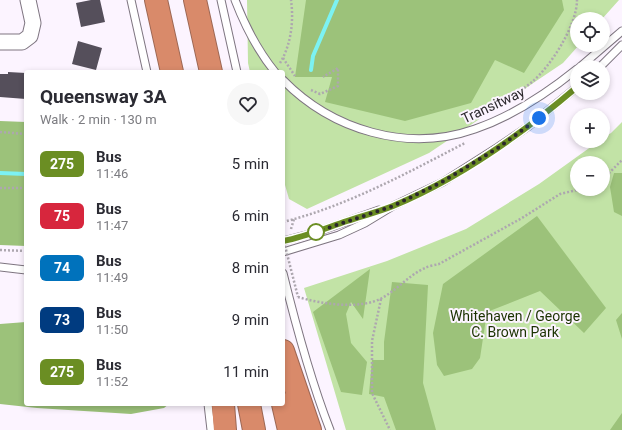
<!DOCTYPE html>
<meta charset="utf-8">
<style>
:root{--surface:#fff;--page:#f7f7f7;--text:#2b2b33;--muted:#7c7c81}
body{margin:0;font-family:Roboto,sans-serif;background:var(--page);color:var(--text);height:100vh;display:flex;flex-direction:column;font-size:15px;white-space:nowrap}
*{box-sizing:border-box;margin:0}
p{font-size:13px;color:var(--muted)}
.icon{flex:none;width:22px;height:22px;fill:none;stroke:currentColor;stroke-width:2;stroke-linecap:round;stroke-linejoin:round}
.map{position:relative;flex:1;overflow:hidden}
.panel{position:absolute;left:24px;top:70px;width:261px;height:336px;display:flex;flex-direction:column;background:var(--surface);border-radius:4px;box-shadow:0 2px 6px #0003}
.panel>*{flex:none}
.badge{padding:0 8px;border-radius:6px;font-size:14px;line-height:26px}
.fabs{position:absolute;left:570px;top:12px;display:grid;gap:8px}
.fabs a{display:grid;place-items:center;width:40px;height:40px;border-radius:50%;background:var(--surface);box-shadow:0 2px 6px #0003;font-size:20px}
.you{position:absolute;width:20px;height:20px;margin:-10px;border:3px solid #fff;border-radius:50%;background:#1a73e8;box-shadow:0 0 0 6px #1a73e833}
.map>.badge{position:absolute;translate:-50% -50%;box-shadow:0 0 0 2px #fff}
.round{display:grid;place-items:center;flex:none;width:42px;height:42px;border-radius:21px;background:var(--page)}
.headline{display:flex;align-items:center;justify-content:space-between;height:68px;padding:0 16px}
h1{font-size:19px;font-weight:700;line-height:30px}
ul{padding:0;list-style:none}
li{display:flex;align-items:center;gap:12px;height:52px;padding:0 16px}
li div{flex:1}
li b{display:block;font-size:15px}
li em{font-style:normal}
li .badge{min-width:44px;font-weight:700;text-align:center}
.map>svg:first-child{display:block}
.green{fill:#c2e3a6;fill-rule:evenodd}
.forest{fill:#9cc27a}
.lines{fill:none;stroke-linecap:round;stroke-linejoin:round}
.stream{stroke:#7cf2f3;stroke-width:4}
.building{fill:#554f5b}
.lane-casing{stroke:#7e7580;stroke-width:9}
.street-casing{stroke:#7e7580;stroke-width:17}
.highway-casing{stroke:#9c6754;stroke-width:24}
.path{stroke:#ada7af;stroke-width:2.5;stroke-dasharray:2 2;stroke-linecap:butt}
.lane{stroke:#fff;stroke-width:7}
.street{stroke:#fff;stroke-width:15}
.highway{stroke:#d98a6a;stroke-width:22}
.path-bridge{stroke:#ada7af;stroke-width:2.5;stroke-dasharray:2 2;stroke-linecap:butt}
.line-casing{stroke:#fff;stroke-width:9}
.line{stroke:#6b8e23;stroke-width:6}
.walk{stroke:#2b272c;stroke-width:4;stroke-dasharray:0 7.2}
.stop-dot{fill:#fff;stroke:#6b8e23;stroke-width:2}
.labels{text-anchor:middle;stroke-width:4;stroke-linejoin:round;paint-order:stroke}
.street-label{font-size:14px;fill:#2b272c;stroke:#fcf4ff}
.park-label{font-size:14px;fill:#1b3200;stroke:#fcf4ff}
</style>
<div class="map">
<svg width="622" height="430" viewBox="0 0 622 430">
<rect width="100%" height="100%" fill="#fcf4ff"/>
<path class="green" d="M247,0H619L602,19H577V45H579L563,63L429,153L307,209L289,199L283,178V72H250L248,63Z
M622,122V430H346L304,288L387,261L466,229L539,184L599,141H603V138L611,133ZM577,163H603V189H577Z"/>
<path class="forest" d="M306,0H562L564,10L524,73L495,60L471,103L405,121L325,102L332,77H295Z
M0,121L26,122V246L0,245Z
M614,173H622V216L614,212L610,187Z
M537,216L606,308L584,333L540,291L487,312L480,358L472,369L444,376L437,365L433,333L443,284Z
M370,269L363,319L351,302L346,314L351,343L367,362L362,395L341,392L313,312Z
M392,282L428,285L423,383L436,430H396L384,397L369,394L372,360H384V342Z
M622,313V339L616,320Z
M26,322V404H169L164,408L131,414L37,408L0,404V324Z
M622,413V430H610Z"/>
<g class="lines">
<path class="stream" d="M311,70L313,56L337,0
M0,173L26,174"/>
</g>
<path class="building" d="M91,0H100L105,22L81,27L76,3Z
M78,41L102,48L96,70L72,64Z
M8,72L26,73V99L0,97V74H8Z"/>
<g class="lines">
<defs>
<path id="lane" d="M131,0L147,72
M221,0L237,72
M235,0C245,26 258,51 275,72
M580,67L622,31
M600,67L622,45
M283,80C332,130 407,153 475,129C513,116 546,94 577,69
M283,241L317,232L379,210
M283,252L339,235L365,223L393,206L443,182L498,147L529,126L577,87
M0,267L26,270
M283,273C296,326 310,379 330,430
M208,404L211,430"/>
<path id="street" d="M0,42H22L30,36L33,23L28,0"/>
<path id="highway" d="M156,0L172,72
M195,0L211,72
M283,351L310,430
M223,404L225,430
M249,404L254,430
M283,404L289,430"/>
</defs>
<use href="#lane" class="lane-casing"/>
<use href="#street" class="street-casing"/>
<use href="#highway" class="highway-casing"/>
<path class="path" d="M283,58L295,76
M280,63C291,45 294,21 291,0
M311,90L320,94L338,86V68L323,77
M483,113C500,104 517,94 532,82C551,66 577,25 577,0
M0,132L26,134
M603,179L622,160
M0,188H26
M283,222C347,206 407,173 465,143
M291,229L294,219
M0,250L26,251
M298,297C321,304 360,310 382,298C397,290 409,275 425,268C429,266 435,265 439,264L522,218L560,194L581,189
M381,299L372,341V393L390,430"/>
<use href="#lane" class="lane"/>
<use href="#street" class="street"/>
<use href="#highway" class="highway"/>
<path class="path-bridge" d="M283,238L298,297"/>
</g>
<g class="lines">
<defs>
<path id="line" d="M283,241C305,237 326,228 347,221C362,216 378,212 393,206C460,178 522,134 577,87"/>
</defs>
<use href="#line" class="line-casing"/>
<use href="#line" class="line"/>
<path class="walk" d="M316,232L393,206L442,182L498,148L539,118"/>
</g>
<circle class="stop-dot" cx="316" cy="232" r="8"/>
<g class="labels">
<g class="street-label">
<text transform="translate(493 105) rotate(-25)" y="5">Transitway</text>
</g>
<g class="park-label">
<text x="515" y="321">Whitehaven / George<tspan x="515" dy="16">C. Brown Park</tspan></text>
</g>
</g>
</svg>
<div class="fabs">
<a><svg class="icon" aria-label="locate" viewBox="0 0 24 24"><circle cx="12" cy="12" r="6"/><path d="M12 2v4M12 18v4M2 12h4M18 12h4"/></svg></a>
<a><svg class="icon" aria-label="layers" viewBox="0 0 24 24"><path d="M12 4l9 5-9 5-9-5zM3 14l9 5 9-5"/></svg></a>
<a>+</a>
<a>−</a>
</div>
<div class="you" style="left:539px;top:118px"></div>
<section class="panel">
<div class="headline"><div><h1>Queensway 3A</h1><p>Walk · 2 min · 130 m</p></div><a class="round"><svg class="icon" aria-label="heart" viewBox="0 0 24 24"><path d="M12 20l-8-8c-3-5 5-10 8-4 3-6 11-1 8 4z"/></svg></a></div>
<ul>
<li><span class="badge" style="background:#6b8e23;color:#fff">275</span><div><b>Bus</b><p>11:46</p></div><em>5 min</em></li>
<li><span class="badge" style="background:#d7263d;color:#fff">75</span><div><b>Bus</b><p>11:47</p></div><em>6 min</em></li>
<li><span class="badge" style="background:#0072bc;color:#fff">74</span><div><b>Bus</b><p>11:49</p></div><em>8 min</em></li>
<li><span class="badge" style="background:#003b80;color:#fff">73</span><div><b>Bus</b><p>11:50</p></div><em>9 min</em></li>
<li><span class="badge" style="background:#6b8e23;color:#fff">275</span><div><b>Bus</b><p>11:52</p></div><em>11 min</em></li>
</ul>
</section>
</div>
